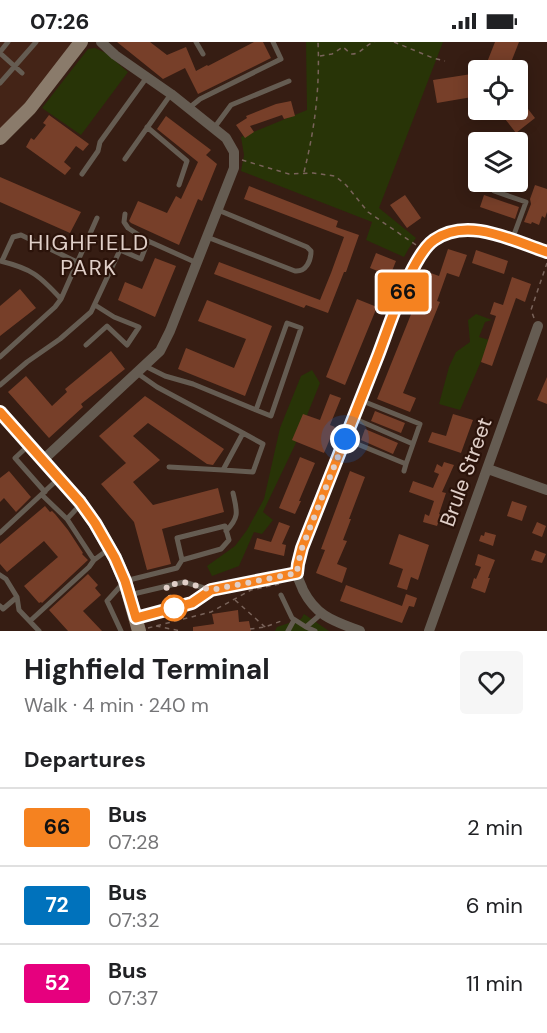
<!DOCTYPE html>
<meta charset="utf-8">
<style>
:root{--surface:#fff;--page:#f6f6f6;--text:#202124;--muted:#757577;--line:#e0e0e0}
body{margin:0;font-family:"DM Sans",sans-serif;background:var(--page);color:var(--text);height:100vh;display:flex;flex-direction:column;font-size:22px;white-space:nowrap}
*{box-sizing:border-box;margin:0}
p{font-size:20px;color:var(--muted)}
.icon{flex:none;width:33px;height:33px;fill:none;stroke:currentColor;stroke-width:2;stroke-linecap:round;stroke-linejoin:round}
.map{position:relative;height:589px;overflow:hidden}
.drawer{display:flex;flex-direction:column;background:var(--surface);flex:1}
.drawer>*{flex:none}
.badge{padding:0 12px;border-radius:4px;font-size:21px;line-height:39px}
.tools{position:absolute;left:468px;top:18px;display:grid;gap:12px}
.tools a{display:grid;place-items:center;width:60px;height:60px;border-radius:6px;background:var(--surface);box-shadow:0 3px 15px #0003;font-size:30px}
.you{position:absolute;width:30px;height:30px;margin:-15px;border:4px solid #fff;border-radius:50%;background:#1a73e8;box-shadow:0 0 0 9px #1a73e833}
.map>.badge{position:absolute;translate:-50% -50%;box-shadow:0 0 0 3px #fff}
h2{padding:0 24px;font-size:22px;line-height:54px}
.round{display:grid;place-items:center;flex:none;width:63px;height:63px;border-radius:6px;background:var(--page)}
.summary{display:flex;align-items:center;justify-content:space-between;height:102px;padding:0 24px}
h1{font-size:28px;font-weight:700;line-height:45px}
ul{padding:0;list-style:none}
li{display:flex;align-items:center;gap:18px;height:78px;padding:0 24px;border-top:2px solid var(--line)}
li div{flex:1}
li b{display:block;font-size:22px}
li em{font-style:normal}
li .badge{min-width:66px;font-weight:700;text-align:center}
.status{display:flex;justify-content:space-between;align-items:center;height:42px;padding:0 30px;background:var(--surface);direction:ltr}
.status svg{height:16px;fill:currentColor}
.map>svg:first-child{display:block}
.built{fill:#442417}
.green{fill:#283407}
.building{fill:#773f29}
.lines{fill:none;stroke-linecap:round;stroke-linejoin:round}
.path{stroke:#79635a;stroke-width:1.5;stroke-dasharray:4.5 4.5;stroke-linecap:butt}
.lane{stroke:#655c52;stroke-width:5}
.street{stroke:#655c52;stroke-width:10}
.secondary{stroke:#8a7b6b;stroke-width:14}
.line-casing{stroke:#fff;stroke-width:14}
.line{stroke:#f58220;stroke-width:9}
.walk{stroke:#e0cfc8;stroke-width:6;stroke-dasharray:0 10.8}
.stop-dot{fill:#fff;stroke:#f58220;stroke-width:3}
.labels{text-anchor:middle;stroke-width:4.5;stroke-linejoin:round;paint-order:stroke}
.street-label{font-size:21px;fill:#e0cfc8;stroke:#2b130a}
.neighbourhood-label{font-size:22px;letter-spacing:1.5px;fill:#e0cfc8;stroke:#2b130a}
</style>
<div class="status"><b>07:26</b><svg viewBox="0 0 49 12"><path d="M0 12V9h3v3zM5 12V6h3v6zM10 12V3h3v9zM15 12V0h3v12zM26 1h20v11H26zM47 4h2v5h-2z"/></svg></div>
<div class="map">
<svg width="547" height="589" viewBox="0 0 547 589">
<rect width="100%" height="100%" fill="#361d13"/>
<path class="built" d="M0,0H81L0,99Z"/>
<path class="green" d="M306,0H443L379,166L416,196L409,206L404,215L366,198L372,180L241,129L244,113L241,95L307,68Z
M95,6L106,11L128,30L81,93L42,66L88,7Z
M476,272L492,278L485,280L479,295L496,300L486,308L460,368L439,362L449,325L456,310L470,300L468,278Z
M312,328L320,341L295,403L263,470L273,478L262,492L254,490L239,524L212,534L207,524L235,504L247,488L264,457L280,386L301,334Z
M304,572L329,589H275L277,585L301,577Z"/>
<path class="building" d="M117,0H150L167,13L186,5L196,29L207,23L208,24L254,0H263L271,16L198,52L185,26L163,37Z
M495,0H519L508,28H484Z
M478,31V54L437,61L433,38Z
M518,54L535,76L516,91L498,68H518Z
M291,59L295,74L284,77L282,73L250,84L254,90L245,96L236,83L247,76L246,74L276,62Z
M49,73L89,102L83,109L76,104L64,120L71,126L65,133L26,105L31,96L34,98L46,83L43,81Z
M166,74L211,108L206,113L217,122L202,159L198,157L179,203L131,181L129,179L138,159L167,171L176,154L181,157L198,120L157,87Z
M0,135L81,170L70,191L0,160Z
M535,143L547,147V170L545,176L542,174L539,183L532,180L531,182L524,180L531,162L530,157Z
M249,144L338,179L336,185L359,193L346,230H344L328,271L306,263L304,266L214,232L219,220L320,258L331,231L344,195L244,157Z
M405,153L421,176L407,186L390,163Z
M484,153L519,165L515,177L480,165Z
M448,207L467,213L459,235L447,231L437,259L440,260L403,351L416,356L410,370L377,357L428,230L439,234Z
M476,208L508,219L504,232L472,221Z
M376,211L396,219L390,234L370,226Z
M155,216L176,224L155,275L118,258L125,240L142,247Z
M512,235L531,242L525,260L516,256L492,324L481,320L496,274L490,272L494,260L503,263Z
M20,247L36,266L0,294V264Z
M357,257L377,265L345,343L326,335Z
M207,258L272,284L245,354L178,327L186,306L234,326L246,297L198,279Z
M111,309L125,327L81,362L83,365L49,396L8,350L26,334L52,364L67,350L65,347Z
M547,335V362L537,358Z
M330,352L341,356L330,383L335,385L324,411L292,398L303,372L320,378Z
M145,354L224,407L213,423L207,422L148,381L133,394L160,418L133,440L153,463L218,446L224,470L162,487L171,522L147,528L134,480L101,442L126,421L99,394Z
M375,369L405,381L401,391L371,379Z
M453,372L473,378L461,411L428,400L432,390L446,394Z
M365,387L398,401L393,412L361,398Z
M300,415L315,421L299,459H301L295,472L279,466Z
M444,420L454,423L442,450L446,451L439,472L441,473L437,484L423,480L425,472L429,474L434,459L409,450L413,439L433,446L439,432L434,430L437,422L442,425Z
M9,429L31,455L16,470L4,456L0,460V436Z
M350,429L365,435L349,477H351L343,498L347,499L337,522L347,526L342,541L316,531L325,508L321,507Z
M512,459L527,464L522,479L507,474Z
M45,464L50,470L52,469L55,472L68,488L83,511L82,512L88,518L42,561L41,560L39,561L24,544L58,515L44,499L7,530L0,522V502Z
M279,480L290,484L282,502L286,503L284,514L254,507L257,496L271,500Z
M537,480L546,484L542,495L532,491Z
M485,490L496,493L493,504L479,499L481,493L484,494Z
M399,492L429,503L418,538L411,535L407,548L397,545L403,527L389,522Z
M535,508L546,512L542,521L531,518Z
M478,512L495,518L488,536H490L485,551L471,546L474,536L476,537L481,525L475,523Z
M88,532L98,543L95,546L101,553L83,569L102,589H68L49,568Z
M346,543L402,564L406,552L417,556L414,565L409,564L402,581L340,559Z
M238,568L239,580L249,579L251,589H193V585L214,582L212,572Z"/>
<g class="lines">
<path class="path" d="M394,0L433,16L445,19
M320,14L332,12L343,5L351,12C361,13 365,2 375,0
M242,118L289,132L313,131L335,134L346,143L368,170L416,203
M304,130C315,86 320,45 318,0
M534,276L531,268L547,221
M235,558L265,585L266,589
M156,584L181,589
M148,586L211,570L251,548L279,542
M250,587L265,585L284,578"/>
<path class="lane" d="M196,0L203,12
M0,10L8,0
M0,11L22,31
M0,41L36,0
M189,66L200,57L281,17L273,0
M147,85L187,119L179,143
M214,86L231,63L289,39
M125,117L171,52
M82,132L98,109L100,100L147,35
M494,149L526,160L512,198
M125,172L124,180L128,186L148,199L197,221
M207,195L295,229C306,230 311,219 311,209L307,205L218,168
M0,219C32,227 39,233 61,257L55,265L0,315
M2,219L13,195L21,193L77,220
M61,257L97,176
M86,303L107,284L127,303L139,285L114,275L95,263
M145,324L165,334L193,342L256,368L287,281L301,286L271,374L256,368
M137,331L157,345L243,391L223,428L169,425
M0,343L27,320L60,297L91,270L120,208L141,217L148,199
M353,376L413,402L420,382L360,358
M345,397L406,422L404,429
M28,404L15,416L45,450
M406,422L413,402
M223,428L253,430L263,402L243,391
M42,453L67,477L81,462
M67,477L94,518L109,507
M226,489C240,475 237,469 233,451
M0,491L58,437
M0,533L6,537L17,555L3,567L0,564
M129,553L184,540L211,548
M281,553L292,576L306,585L321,572
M17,555L19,568L39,589
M137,576L192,561L211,548L297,531
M30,579L89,525L94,518
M306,585L315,589
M121,589L107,559L125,539L177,526L182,518L221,507L229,498L225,484L177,496L182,518
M288,589L294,578"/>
<path class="street" d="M43,418L160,309L170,289L234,126V110L226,96L171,52L115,13L101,0
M488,427L547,448
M360,589C334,579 317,575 303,548C301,542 297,536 297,530C297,522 300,514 302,506L411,229C418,218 424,205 434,198C467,174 513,199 547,210
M429,589L538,284"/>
<path class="secondary" d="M0,96L30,66L81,0
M0,370L80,460L95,481L115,516L125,539L139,589"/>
</g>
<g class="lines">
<defs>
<path id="line" d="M0,370L80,460L95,481L115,516L125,539L136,576L192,561L211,548L297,531L298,522L302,506C327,443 352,379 377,316C388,288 411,214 434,198C468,174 513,199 547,210"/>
</defs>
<use href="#line" class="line-casing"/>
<use href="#line" class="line"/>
<path class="walk" d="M174,566L166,544L184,540L211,548L297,531L298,522L302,506L345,397"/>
</g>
<circle class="stop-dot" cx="174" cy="566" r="12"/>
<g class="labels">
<g class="street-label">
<text transform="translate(466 430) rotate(-70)" y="7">Brule Street</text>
</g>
<g class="neighbourhood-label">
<text x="89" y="208">HIGHFIELD<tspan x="89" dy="25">PARK</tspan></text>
</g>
</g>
</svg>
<div class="tools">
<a><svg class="icon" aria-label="locate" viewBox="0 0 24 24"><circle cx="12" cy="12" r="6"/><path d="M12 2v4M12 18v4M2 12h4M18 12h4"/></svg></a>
<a><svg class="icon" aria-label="layers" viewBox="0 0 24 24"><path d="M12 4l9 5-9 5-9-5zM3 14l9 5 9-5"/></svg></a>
</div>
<div class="you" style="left:345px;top:397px"></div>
<b class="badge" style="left:403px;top:250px;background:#f58220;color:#111">66</b>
</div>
<section class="drawer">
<div class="summary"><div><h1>Highfield Terminal</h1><p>Walk · 4 min · 240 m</p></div><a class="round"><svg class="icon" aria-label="heart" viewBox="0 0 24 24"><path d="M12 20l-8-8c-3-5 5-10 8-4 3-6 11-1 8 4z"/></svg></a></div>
<h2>Departures</h2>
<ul>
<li><span class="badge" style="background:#f58220;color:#111">66</span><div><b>Bus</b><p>07:28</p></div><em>2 min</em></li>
<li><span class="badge" style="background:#0072bc;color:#fff">72</span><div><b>Bus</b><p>07:32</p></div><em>6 min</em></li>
<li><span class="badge" style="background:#e6007e;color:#fff">52</span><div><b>Bus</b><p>07:37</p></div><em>11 min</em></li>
</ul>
</section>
